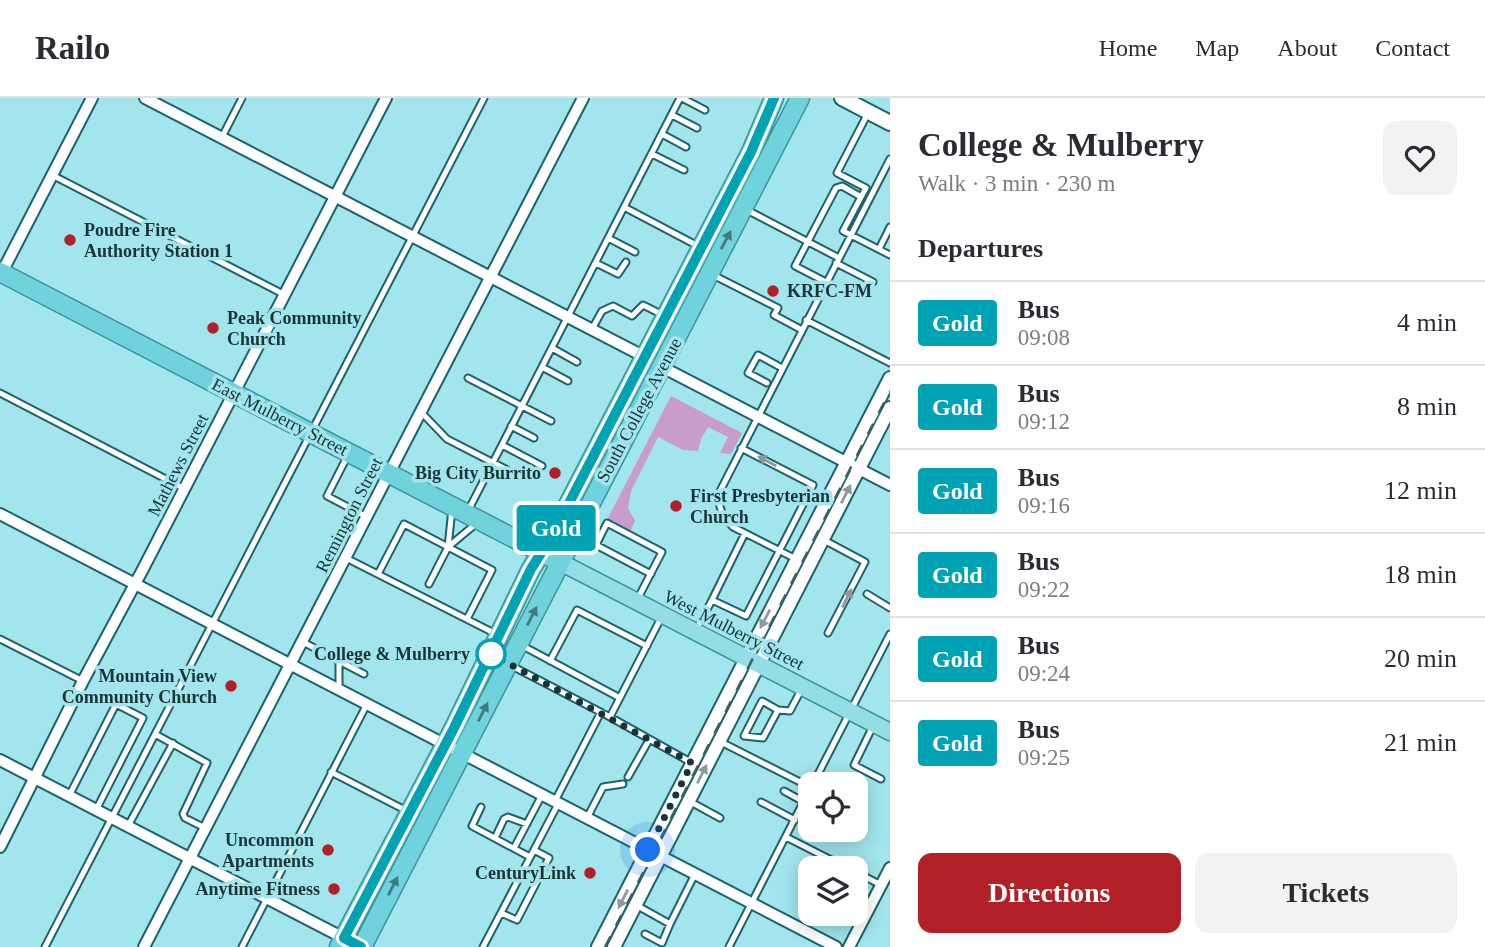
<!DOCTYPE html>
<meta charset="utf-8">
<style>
:root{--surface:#fff;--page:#f2f2f3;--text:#2b2b33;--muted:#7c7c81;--line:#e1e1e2;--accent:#b12026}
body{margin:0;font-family:"Times New Roman",serif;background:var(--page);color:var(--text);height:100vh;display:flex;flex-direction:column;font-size:26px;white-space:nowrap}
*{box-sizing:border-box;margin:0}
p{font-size:23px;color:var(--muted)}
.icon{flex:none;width:38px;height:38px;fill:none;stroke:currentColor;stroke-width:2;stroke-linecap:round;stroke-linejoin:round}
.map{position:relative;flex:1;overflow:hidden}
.panel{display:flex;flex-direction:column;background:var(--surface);width:595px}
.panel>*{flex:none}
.badge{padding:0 14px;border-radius:5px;font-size:24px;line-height:46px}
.tools{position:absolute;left:798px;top:674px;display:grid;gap:14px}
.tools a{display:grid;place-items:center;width:70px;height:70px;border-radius:14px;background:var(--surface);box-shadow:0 4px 18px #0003;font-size:35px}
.you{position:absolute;width:35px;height:35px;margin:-18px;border:5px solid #fff;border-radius:50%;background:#1a73e8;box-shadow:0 0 0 10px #1a73e833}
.map>.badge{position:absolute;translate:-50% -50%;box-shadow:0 0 0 4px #fff}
h2{padding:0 28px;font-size:26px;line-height:63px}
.round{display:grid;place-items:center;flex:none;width:74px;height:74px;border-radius:14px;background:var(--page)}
.head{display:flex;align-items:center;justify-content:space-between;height:119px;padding:0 28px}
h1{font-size:33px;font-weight:800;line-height:52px}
.action{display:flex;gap:14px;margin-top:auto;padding:14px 28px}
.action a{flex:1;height:80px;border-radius:14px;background:var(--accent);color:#fff;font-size:28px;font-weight:800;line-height:80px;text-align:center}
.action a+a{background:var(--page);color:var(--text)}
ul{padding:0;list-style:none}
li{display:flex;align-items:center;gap:21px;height:84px;padding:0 28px;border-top:2px solid var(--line)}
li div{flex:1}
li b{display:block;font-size:26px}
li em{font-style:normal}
li .badge{min-width:77px;font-weight:700;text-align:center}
header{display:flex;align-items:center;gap:42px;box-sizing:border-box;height:98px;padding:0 35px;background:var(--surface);border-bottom:2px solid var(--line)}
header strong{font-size:33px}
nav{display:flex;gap:38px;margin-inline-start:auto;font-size:24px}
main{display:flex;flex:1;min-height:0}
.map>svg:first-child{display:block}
.green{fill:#ca9ccc}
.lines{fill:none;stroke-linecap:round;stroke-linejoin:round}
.service-casing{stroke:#1c6269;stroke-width:9}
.minor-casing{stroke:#1c6269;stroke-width:14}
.tertiary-casing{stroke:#1c6269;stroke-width:16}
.secondary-casing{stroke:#1c6269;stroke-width:18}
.primary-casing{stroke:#3a949d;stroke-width:19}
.trunk-casing{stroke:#3a949d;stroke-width:21}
.service{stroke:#fff;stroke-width:5}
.minor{stroke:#fff;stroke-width:10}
.tertiary{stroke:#fff;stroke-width:12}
.secondary{stroke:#fff;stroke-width:14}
.primary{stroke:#94dde5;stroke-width:16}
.trunk{stroke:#70d2dc;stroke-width:18}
.rail{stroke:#3b6064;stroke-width:2.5;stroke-dasharray:12 12;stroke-linecap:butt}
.oneway{fill:#407b81}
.oneway2{fill:#8c9a9b}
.line-casing{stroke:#fff;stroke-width:16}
.line{stroke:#00a3b4;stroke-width:10}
.walk{stroke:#193437;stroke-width:7;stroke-dasharray:0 12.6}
.poi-dot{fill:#b12026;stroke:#a2e5ec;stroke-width:2.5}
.stop-dot{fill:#fff;stroke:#00a3b4;stroke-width:3.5}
.labels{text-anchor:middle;stroke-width:7;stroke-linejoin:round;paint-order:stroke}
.poi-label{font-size:18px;font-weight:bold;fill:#193437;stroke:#a2e5ec;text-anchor:end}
.street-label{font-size:18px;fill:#193437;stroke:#a2e5ec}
.stop-label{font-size:18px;font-weight:bold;fill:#193437;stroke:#a2e5ec;text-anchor:end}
</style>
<header>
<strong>Railo</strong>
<nav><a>Home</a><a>Map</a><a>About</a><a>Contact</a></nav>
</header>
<main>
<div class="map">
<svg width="890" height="849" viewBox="0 0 890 849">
<rect width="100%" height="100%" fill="#a2e5ec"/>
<path class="green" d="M671,298L742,335L731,356L720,355L728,339L708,329L701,341L698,353L683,352L658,339L631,393L628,410L635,423L630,434L607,422Z"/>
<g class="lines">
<defs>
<path id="service" d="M682,0L705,12
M672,17L697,30
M662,36L686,49
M222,39L242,0
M652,56L684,72
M52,77L285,197
M861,99L866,90L837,75L867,17
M624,109L698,148
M745,111L839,160
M608,140L635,154
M879,151L890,129
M596,165L618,176L626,164
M836,165L873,184
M713,177L778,210L774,217L802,232
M826,184L795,168L836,90L842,88L861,99L843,133L890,157
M806,222L890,265
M592,231L602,213L613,208L632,218L643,207L663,217
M552,250L577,264
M542,269L568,283
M468,280L551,323
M767,285L748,275L758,257L782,270
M0,295L185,391
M421,314L447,341L519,378
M511,328L534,340
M502,347L542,368
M741,350L813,387L746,518L712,502L745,435
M348,357L327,398L367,419
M468,413L680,0
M822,441L865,464L828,535
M448,449L478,424
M346,460L496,536
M796,461L733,429L723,418L717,399L890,61
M378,476L404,426L492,472L467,521
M429,486L448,449L452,411
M867,496L890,510
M637,502L662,454L607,425L596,447L651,476
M697,530L712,502
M0,541L83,583
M303,544L339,563V591
M521,547L620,600
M339,563L364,576
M550,563L577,512L647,548
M510,567L610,619L692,665
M778,612L762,603L744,638L763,640L778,612L790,613L801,592
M610,619L661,520
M873,628L854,667L881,681
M155,636L207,665L183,716L185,720L205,730
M719,643L810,689
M331,674L407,713
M628,679L649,642
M813,686L890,536
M784,693L804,704
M69,698L116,606L143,620L96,712
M555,703L601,614
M689,703L720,720
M761,704L795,722
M481,709L472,728L530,759
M587,720L603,689L623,686
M128,728L173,645
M786,739L847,770
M495,740L504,721L508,719L527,726
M514,750L542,697
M856,774L881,787
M636,807L670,826L662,845L645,836
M501,815L517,822L549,760L534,752
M670,826L695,776
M45,849L484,0
M242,849L367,606
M483,849L558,706
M729,849L810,691"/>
<path id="minor" d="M145,0L645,259
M0,178L92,0
M662,269L890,387
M0,416L836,849
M0,662L361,849
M0,749L83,583L143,471L386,0
M144,849L583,0
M849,849L890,770"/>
<path id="tertiary" d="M598,849L890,280
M614,849L890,310"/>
<path id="secondary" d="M842,0L890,25"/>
<path id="primary" d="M560,464L890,634"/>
<path id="trunk" d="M0,174L550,459
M339,849L454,630L531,471L553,436L751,54L774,0
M362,849L800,0"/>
</defs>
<use href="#service" class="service-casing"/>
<use href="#minor" class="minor-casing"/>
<use href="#tertiary" class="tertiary-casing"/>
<use href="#secondary" class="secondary-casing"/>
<use href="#primary" class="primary-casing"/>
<use href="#trunk" class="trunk-casing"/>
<use href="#service" class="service"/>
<use href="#minor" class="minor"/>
<use href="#tertiary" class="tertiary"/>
<use href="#secondary" class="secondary"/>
<use href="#primary" class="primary"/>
<use href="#trunk" class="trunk"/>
<path class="rail" d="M605,849L890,293"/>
</g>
<defs><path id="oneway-solid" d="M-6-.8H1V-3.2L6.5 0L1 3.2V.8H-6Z" transform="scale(1.75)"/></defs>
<g class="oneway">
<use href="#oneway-solid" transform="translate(726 142) rotate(-62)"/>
<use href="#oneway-solid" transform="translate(532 518) rotate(-63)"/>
<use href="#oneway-solid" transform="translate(483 614) rotate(-63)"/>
<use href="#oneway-solid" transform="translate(393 788) rotate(-63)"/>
</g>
<g class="oneway2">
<use href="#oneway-solid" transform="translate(767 363) rotate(-152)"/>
<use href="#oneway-solid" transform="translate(846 396) rotate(-63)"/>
<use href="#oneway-solid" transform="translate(847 500) rotate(-63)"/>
<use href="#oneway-solid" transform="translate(765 521) rotate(118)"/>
<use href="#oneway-solid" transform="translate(702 676) rotate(-63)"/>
<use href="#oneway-solid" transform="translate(623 801) rotate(117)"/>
</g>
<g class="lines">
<defs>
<path id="line" d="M361,849L344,840L454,630L531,471L553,436L751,54L774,0"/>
</defs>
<use href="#line" class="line-casing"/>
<use href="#line" class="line"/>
<path class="walk" d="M491,556L692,665L648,752"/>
</g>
<g class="poi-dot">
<circle cx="70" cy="142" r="7"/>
<circle cx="773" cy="193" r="7"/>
<circle cx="213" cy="230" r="7"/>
<circle cx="555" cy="375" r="7"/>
<circle cx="676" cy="408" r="7"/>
<circle cx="231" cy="588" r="7"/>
<circle cx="328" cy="752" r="7"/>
<circle cx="590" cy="775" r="7"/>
<circle cx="334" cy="791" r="7"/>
</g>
<circle class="stop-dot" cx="491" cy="556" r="14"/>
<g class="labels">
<g class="poi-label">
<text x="84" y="138" text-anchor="start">Poudre Fire<tspan x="84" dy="21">Authority Station 1</tspan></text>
<text x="787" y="199" text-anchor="start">KRFC-FM</text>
<text x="227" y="226" text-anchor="start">Peak Community<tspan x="227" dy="21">Church</tspan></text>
<text x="541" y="381">Big City Burrito</text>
<text x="690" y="404" text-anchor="start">First Presbyterian<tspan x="690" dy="21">Church</tspan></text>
<text x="217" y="584">Mountain View<tspan x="217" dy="21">Community Church</tspan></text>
<text x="314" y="748">Uncommon<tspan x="314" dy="21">Apartments</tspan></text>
<text x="576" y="781">CenturyLink</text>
<text x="320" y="797">Anytime Fitness</text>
</g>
<g class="street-label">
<text transform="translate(639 312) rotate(-62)" y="6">South College Avenue</text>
<text transform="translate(280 319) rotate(27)" y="6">East Mulberry Street</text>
<text transform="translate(178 367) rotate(-63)" y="6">Mathews Street</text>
<text transform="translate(349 417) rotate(-63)" y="6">Remington Street</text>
<text transform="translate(734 532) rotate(27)" y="6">West Mulberry Street</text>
</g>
<g class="stop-label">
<text x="470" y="562">College &amp; Mulberry</text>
</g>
</g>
</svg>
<div class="tools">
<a><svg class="icon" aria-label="locate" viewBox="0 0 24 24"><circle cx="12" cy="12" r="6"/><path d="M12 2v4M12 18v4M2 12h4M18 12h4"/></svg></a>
<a><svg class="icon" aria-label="layers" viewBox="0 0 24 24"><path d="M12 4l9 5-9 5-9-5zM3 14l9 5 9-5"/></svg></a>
</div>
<div class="you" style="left:648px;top:752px"></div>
<b class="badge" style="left:556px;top:430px;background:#00a3b4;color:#fff">Gold</b>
</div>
<section class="panel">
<div class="head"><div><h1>College &amp; Mulberry</h1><p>Walk · 3 min · 230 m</p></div><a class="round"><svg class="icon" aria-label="heart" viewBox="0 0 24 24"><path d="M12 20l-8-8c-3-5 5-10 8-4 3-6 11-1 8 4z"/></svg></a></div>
<h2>Departures</h2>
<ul>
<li><span class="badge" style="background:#00a3b4;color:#fff">Gold</span><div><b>Bus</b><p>09:08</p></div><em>4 min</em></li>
<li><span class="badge" style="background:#00a3b4;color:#fff">Gold</span><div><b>Bus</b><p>09:12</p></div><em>8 min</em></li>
<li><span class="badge" style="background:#00a3b4;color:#fff">Gold</span><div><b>Bus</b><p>09:16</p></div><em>12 min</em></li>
<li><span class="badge" style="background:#00a3b4;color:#fff">Gold</span><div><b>Bus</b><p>09:22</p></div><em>18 min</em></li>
<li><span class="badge" style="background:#00a3b4;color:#fff">Gold</span><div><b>Bus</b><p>09:24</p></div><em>20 min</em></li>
<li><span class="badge" style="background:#00a3b4;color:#fff">Gold</span><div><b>Bus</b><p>09:25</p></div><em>21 min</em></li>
</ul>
<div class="action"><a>Directions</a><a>Tickets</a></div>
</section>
</main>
